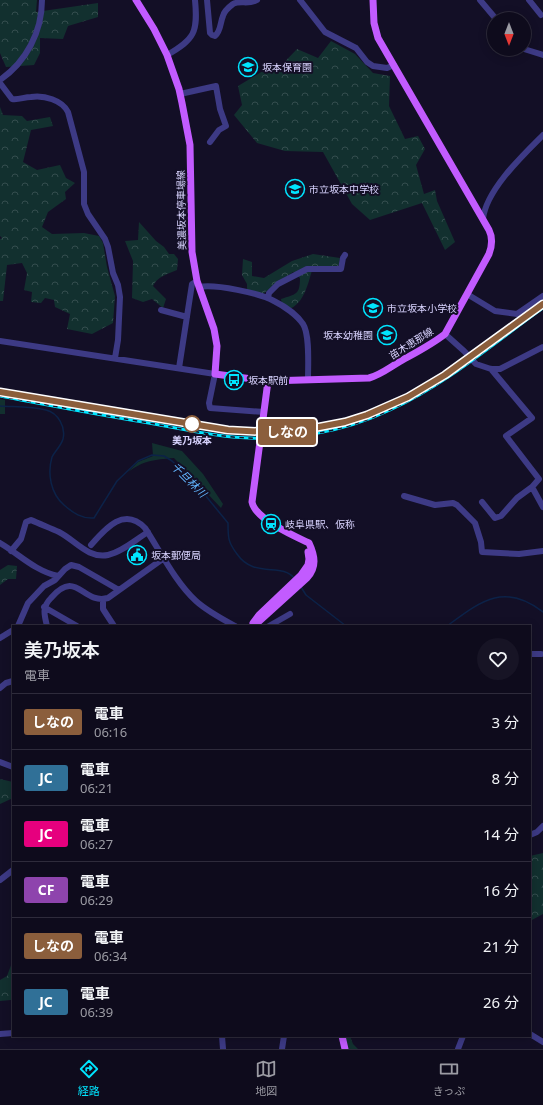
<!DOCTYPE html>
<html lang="ja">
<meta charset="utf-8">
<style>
:root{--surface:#0e0b1c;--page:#171425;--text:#f1f3f6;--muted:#9b9ba3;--line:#2e2b3b;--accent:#00e5ff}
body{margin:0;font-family:"Noto Sans","Noto Sans JP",sans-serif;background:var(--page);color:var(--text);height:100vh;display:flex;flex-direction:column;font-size:15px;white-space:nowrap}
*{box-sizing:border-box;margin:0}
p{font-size:13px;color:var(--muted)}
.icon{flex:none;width:22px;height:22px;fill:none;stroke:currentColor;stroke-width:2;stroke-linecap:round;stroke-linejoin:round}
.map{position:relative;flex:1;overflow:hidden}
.drawer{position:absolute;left:12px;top:625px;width:519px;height:412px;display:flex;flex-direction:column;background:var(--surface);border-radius:0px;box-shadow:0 2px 10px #0003,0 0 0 1px var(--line)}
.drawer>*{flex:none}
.badge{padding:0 8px;border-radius:3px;font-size:14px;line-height:26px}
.needle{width:26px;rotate:180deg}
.buttons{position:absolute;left:487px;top:12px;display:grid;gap:8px}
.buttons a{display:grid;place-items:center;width:44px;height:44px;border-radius:50%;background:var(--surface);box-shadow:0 2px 10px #0003,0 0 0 1px var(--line);font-size:20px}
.map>.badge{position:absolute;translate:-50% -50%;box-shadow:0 0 0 2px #fff}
.round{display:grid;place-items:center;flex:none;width:42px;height:42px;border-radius:21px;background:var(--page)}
.summary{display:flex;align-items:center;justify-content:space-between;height:68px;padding:0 12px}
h1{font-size:19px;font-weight:600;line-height:30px}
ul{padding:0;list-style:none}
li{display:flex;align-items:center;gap:12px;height:56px;padding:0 12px;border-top:1px solid var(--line)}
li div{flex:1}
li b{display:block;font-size:15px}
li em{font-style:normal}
li .badge{min-width:44px;font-weight:700;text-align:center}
.menu{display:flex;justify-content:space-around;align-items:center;height:56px;border-top:1px solid var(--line);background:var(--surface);font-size:11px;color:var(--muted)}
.menu a{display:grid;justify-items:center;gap:2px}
.menu .selected{color:var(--accent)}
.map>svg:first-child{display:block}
.grass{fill:#12302f}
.forest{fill:url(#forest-crowns)}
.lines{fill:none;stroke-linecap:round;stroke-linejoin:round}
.stream{stroke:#0c2248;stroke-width:1.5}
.minor{stroke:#3d3a85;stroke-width:6}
.major{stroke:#c25bff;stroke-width:7}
.rail-casing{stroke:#00e5ff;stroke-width:3}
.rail{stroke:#130f26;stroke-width:1.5;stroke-dasharray:4.5;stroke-linecap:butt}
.line-casing{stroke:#fff;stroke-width:9}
.line{stroke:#8b5e3c;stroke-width:6}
.stop-dot{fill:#fff;stroke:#8b5e3c;stroke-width:2}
.labels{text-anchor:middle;stroke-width:4;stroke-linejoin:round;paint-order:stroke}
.poi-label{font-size:10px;fill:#d9d4ff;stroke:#130f26;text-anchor:start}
.street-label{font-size:10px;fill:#d9d4ff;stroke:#130f26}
.stop-label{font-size:10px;font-weight:bold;fill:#d9d4ff;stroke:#130f26}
.water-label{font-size:11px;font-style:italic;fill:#62b6ff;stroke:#130f26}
</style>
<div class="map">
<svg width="543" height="1049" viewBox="0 0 543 1049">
<defs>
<pattern id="forest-crowns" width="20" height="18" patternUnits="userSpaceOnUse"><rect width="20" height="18" fill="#12302f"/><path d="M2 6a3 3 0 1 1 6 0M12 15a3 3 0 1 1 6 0" fill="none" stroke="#344d4e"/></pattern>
</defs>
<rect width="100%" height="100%" fill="#130f26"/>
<path class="grass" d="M0,399L5,400V414H0Z
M152,443L182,451L203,474L223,504L221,508L174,458C153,460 145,460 128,472L138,462L153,456Z"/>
<path class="forest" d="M0,0H37L36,12L98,3V17L68,26L63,39L40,38V53L34,65L6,67L0,53Z
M331,41L355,54L373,73L390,76L389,106L405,139L418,136L425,149L416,165L424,194L435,190L437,201L455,242L445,250L422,203L370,220L352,204L323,152L285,151L257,143L234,115L242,105L238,86L263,71L275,72L297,49L318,58Z
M0,107L3,115L22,116L27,121L50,117L53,126L31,130L23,162L37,170L60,165L66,178L75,183L65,192L66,199L48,212L42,227L52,234L84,233L99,236L103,243L107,267L115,296L113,323L92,334L67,329L70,314L55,307L54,300L45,298L41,303L31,302L32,292L24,290L27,273L22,263L7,265L3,301H0V239L2,238L0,236Z
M139,222L156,241L164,247L169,254H174L178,259L177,270C167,274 157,277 153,286L166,299L163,308L152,299L143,302L132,298L133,261L125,241L138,240Z
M313,254L340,258L338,268L313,267C308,283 305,303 288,310L282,304L281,299C296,294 300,295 300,278L293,272L260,296L247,292V284L242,275L243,259L252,262V276L264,278L292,261Z
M8,565L17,566L16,579H8L0,585V570Z
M0,779L13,782V798L0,804Z
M543,853V914L530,921V856Z
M13,960V1007L11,1000L0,1001V980L7,976Z
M345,1036H350L353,1044L358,1049H349Z"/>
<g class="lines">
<path class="stream" d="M0,406C15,407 31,406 46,410C58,413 66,427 63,439C61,446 55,451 52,457C47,474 51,494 64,505C73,513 82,519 94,518L117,481L138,461L152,455L164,456L172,461L196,484L228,523C228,538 228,542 237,554C254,579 282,562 294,578
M301,587L306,595L346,626
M447,626C481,601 504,582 543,612"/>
<path class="minor" d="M207,0L210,33L212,35L215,36C221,31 220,23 223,16C224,11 229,7 233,4C240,0 249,5 257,0
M300,0L325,32L356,48L367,62L373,66L387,68L394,65
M480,0L496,19
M529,0L541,15
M524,49L543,55
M167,55C195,39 198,32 195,0
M0,80C26,62 42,32 42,0
M0,83L12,99C19,100 24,97 31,97C44,95 62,100 68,112L84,172V204L88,214L105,239L108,247L113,273L118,285L120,297L118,340L115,358
M180,94L216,86L220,109L226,126L219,130L210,142
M483,219C486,190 523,155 543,135
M199,287C216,284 259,293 274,301C284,306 297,315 303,324C310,335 308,365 308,379
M467,294L495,311L517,314L543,296
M268,298L269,293L278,284L307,269H341L343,258L345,255
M161,310L187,317
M445,334L464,351L476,364L491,369H500L543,347
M0,341L215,374L209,403L210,408L264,412
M179,368L192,284L197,281
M491,369L532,418L506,436L539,479L532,487L543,507
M404,496L435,505L453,503L457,505L475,523L481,542L482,552L519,554L543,551
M482,502L495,518L501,516L517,498L532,487
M0,543C19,554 35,571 58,576
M91,545C105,529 124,506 145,528C160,551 176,583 196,601C207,611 222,619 235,626
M11,551L21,539L26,522L31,520C40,524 50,528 59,532C75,540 88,559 108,555C122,552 135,540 148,532
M103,599V609L114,626
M44,607L77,626
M18,626L28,603L44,586L55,580L65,569L71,565L79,567L119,590
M47,626C44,614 42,607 51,598C77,568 82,605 108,598L164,558
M269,626L290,614
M0,638L13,630
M530,654H541
M0,688L6,683L13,681
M0,762L13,767
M530,835L537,832L543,826
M0,880L13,870
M0,1034L13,1033
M530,1034L543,1042
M222,1036L223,1049
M282,1049L284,1036
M458,1049L463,1036"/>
<path class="major" d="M136,0L154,29L167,55L179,89L182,103L190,145L192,252L197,281L214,329L217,346L215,374L268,381L369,378C380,375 389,368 399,362C415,353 431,345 445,334L489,254C492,246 493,238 489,230L378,38L374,23L373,0
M253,623L259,615L301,575L308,565L309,559L308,552
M254,626L307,578C317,567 315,556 309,543C294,536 255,519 252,502L268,381
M342,1036L345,1049"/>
<defs>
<path id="rail" d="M0,396C48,405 95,414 143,422C173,427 203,434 233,437C286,442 342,433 390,410C445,385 494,343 543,308
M104,409L228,430L248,432"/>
</defs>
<use href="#rail" class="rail-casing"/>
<use href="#rail" class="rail"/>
</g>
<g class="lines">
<defs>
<path id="line" d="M0,392L228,430L268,432H289L314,428L345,422L367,415L408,397L445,375L543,304"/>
</defs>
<use href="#line" class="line-casing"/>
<use href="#line" class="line"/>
</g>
<defs>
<symbol id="school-ring" viewBox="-11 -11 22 22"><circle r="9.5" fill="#130f26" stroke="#00e5ff" stroke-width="1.5"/><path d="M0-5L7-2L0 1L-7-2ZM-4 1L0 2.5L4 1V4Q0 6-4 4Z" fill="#00e5ff"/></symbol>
<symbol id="bus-ring" viewBox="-11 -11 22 22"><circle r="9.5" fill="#130f26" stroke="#00e5ff" stroke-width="1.5"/><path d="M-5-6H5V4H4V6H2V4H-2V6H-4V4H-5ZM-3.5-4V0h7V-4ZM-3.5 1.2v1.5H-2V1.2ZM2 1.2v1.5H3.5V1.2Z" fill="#00e5ff"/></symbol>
<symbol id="station-ring" viewBox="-11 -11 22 22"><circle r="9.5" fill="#130f26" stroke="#00e5ff" stroke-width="1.5"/><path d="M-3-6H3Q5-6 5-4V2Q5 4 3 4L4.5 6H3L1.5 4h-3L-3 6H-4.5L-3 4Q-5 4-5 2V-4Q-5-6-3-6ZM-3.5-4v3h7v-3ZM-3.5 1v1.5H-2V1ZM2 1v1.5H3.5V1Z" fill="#00e5ff"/></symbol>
<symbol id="civic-ring" viewBox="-11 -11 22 22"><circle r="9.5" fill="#130f26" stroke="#00e5ff" stroke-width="1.5"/><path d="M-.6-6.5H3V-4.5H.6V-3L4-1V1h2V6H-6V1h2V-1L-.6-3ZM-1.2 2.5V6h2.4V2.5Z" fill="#00e5ff"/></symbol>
</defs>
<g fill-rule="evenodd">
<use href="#school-ring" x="237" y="56" width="22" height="22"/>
<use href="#school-ring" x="284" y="178" width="22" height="22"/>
<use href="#school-ring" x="362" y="297" width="22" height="22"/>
<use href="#school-ring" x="376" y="324" width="22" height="22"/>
<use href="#bus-ring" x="223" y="369" width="22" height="22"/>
<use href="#station-ring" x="260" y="513" width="22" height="22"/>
<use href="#civic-ring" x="126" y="544" width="22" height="22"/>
</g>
<circle class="stop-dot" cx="192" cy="424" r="8"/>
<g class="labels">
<g class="poi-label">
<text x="262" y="71">坂本保育園</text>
<text x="309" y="193">市立坂本中学校</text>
<text x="387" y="312">市立坂本小学校</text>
<text x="373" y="339" text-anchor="end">坂本幼稚園</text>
<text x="248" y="384">坂本駅前</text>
<text x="285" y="528">岐阜県駅、仮称</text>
<text x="151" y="559">坂本郵便局</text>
</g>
<g class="street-label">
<text transform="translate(181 210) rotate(-91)" y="4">美濃坂本停車場線</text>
<text transform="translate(411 343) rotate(-32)" y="4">苗木恵那線</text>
</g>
<g class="stop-label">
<text x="192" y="444">美乃坂本</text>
</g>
<g class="water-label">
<text transform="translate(189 480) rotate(45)" y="4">千旦林川</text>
</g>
</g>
</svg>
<div class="buttons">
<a><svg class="needle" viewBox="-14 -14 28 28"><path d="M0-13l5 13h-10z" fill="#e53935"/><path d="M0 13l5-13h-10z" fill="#9b9ba3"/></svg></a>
</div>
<b class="badge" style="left:287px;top:432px;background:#8b5e3c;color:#fff">しなの</b>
<section class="drawer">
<div class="summary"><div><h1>美乃坂本</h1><p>電車</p></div><a class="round"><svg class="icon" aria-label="heart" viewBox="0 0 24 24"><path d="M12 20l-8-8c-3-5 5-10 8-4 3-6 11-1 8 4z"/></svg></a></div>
<ul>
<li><span class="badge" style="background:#8b5e3c;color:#fff">しなの</span><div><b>電車</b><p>06:16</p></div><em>3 分</em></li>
<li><span class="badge" style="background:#307097;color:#fff">JC</span><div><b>電車</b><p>06:21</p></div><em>8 分</em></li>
<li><span class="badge" style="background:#e6007e;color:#fff">JC</span><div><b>電車</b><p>06:27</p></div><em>14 分</em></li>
<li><span class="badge" style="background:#8e44ad;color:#fff">CF</span><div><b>電車</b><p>06:29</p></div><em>16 分</em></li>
<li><span class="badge" style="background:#8b5e3c;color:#fff">しなの</span><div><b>電車</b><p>06:34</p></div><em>21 分</em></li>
<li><span class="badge" style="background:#307097;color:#fff">JC</span><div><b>電車</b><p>06:39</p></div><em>26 分</em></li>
</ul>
</section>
</div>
<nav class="menu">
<a class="selected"><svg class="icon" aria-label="directions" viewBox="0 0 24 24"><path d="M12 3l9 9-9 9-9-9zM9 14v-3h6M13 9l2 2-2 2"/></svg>経路</a>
<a><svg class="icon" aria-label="map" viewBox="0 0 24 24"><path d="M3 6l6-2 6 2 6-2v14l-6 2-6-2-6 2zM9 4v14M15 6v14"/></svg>地図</a>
<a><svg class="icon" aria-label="tickets" viewBox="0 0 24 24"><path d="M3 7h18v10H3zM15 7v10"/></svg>きっぷ</a>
</nav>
